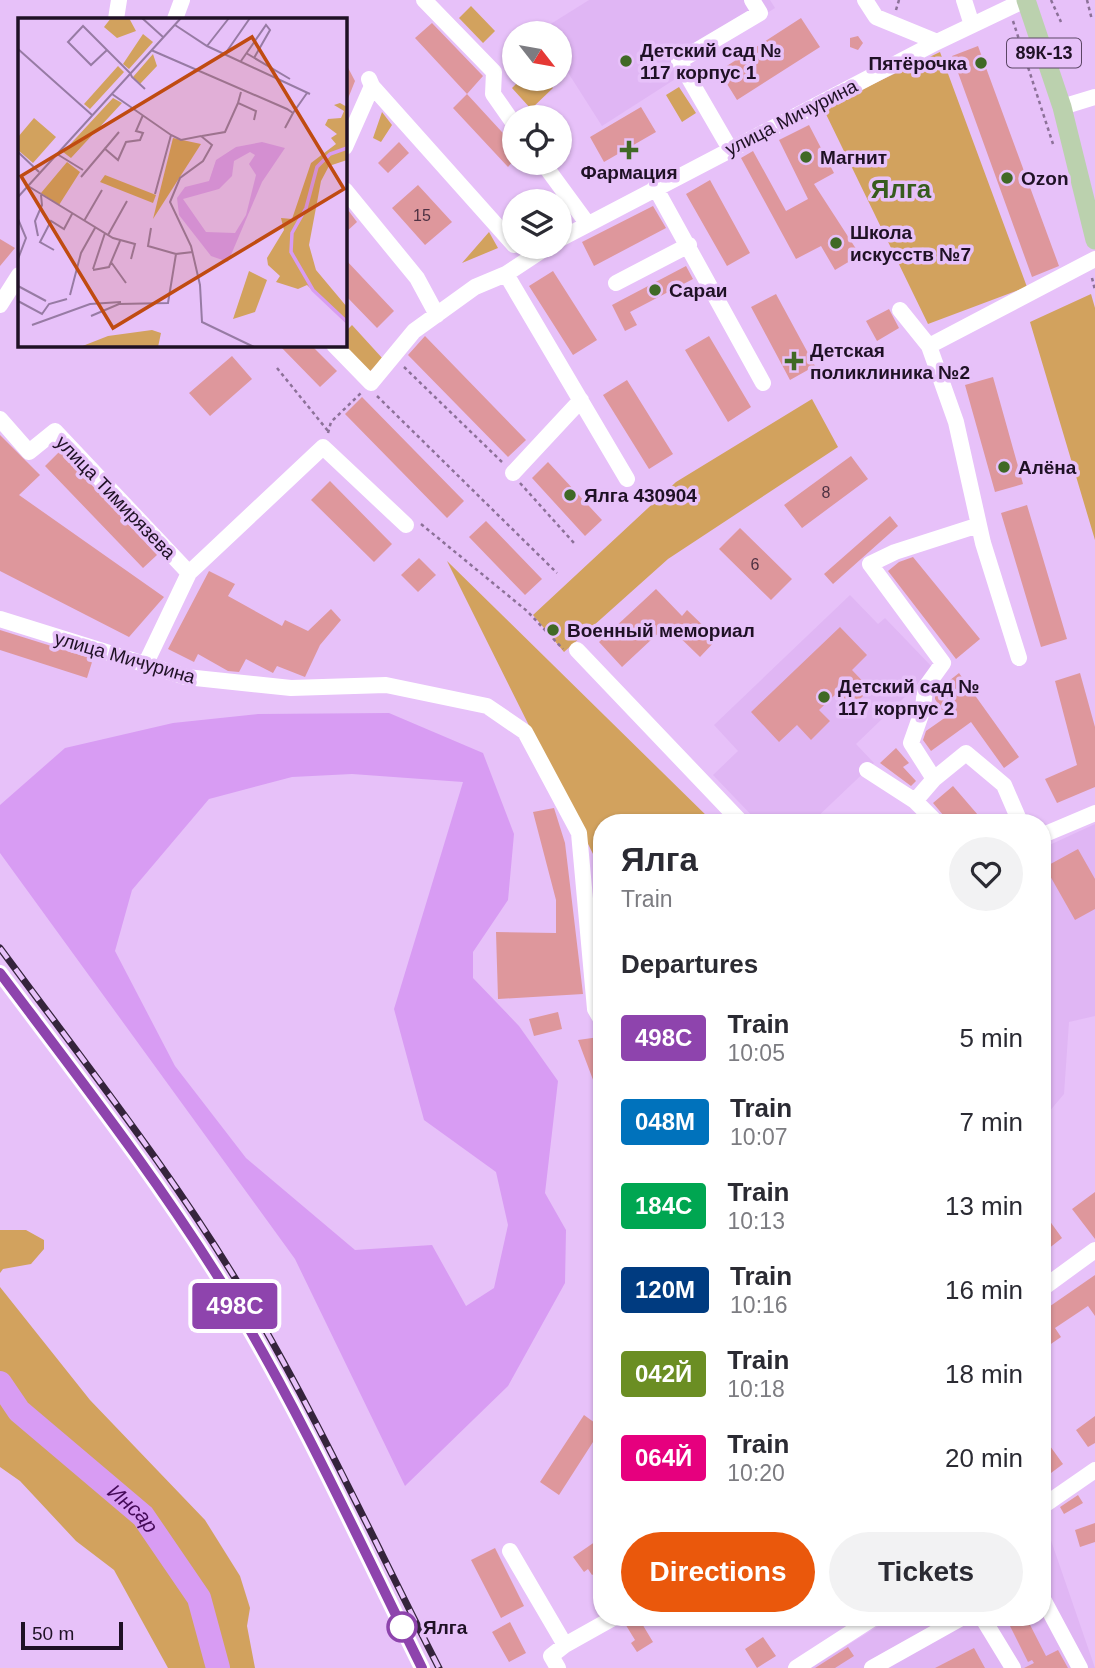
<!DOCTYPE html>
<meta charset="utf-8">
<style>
:root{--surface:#fff;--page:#f2f2f3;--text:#2b2b33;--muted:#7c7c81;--accent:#ea580c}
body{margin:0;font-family:Arial,sans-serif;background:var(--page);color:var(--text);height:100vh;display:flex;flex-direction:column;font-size:26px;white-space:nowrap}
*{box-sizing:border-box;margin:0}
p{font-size:23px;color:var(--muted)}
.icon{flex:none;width:38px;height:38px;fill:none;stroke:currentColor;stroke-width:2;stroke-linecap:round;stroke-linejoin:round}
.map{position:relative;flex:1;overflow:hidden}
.drawer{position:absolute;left:593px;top:814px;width:458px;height:812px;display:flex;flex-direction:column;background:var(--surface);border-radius:28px;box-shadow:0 2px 5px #0004}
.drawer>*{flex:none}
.badge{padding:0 14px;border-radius:5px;font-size:24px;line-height:46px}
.needle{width:46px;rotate:121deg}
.tools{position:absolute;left:502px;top:21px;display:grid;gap:14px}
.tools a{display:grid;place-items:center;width:70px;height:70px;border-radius:50%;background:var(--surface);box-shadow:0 2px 5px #0004;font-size:35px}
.scale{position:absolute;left:21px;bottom:18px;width:102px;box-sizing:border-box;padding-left:7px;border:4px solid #1f1125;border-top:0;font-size:19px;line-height:24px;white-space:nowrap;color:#1f1125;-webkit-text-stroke:5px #e7c1f9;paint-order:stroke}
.map>.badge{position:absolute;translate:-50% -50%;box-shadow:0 0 0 4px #fff}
h2{padding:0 28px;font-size:26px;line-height:63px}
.round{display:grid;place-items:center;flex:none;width:74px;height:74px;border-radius:37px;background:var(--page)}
.overview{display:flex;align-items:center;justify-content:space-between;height:119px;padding:0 28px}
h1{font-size:33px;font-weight:700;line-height:52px}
.cta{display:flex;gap:14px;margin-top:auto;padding:14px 28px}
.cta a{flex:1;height:80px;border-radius:42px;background:var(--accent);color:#fff;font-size:28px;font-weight:700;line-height:80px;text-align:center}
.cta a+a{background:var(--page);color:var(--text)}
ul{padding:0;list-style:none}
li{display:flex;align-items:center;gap:21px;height:84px;padding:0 28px}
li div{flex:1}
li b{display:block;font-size:26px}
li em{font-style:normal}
li .badge{min-width:77px;font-weight:700;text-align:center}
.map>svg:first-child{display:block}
.built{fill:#e0b6f4}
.green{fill:#d2a25e}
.water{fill:#d89cf3;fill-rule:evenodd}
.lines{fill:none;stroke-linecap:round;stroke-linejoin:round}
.river{stroke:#d89cf3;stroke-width:24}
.building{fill:#de979c}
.path{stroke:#8c7198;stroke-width:2.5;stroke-dasharray:3.5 3.5;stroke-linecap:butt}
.minor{stroke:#fff;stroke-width:16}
.major{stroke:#bbd1ae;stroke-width:19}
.rail-casing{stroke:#35243c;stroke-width:7}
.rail{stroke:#e7c1f9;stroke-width:4.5;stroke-dasharray:13;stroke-linecap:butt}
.line-casing{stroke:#fff;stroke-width:16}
.line{stroke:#8e44ad;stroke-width:10}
.poi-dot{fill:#406925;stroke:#e7c1f9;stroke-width:2.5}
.stop-dot{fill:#fff;stroke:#8e44ad;stroke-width:3.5}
.labels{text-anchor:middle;stroke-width:7;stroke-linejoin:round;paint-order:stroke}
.number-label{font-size:16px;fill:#4f3243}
.shield{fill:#e7c1f9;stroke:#5b4665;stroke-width:2}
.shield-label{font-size:18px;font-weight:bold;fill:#1f1125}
.poi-label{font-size:19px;font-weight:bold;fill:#1f1125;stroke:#e7c1f9;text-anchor:start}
.street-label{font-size:19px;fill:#1f1125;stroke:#e7c1f9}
.stop-label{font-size:19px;font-weight:bold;fill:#1f1125;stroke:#e7c1f9;text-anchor:start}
.water-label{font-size:21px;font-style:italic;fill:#440a58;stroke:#e7c1f9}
.district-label{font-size:26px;font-weight:bold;fill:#375c1e;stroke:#e7c1f9}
.inset-river{fill:none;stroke:#d89cf3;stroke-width:3.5}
.inset-road{fill:none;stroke:#977ba4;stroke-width:2}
.view{fill:#c04b11;fill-opacity:0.15;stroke:#c04b11;stroke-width:3.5}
.inset-edge{fill:none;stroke:#1f1125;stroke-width:3.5}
</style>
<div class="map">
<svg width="1095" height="1668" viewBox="0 0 1095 1668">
<rect width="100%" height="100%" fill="#e7c1f9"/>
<path class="built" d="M589,0H770L775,8L688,63L691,69L602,126L560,60V33H543L541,30Z
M850,595L878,624L885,618L934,669L856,744L874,763L812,822H758L713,775L738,751L714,725Z
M1095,824V1016L1069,1022L1064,1094L1043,1119V848Z
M1045,1523L1095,1668H811L893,1617H1043Z"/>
<path class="green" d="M471,6L495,31L483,43L459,18Z
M940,52L1027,287L928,324L823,108Z
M521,79H544L553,88L531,109L512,88Z
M679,87L696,113L682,122L666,95Z
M382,112L392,125L381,142L373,138Z
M489,232L498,248L462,263Z
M1091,294L1095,308V540L1030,322Z
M352,325L383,359L367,374L341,345H345V332Z
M812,399L838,447L668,559L564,652L533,615L676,482Z
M447,561L713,822H602V872Z
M0,1230H26L44,1240V1249L31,1264L3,1269L0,1273Z
M0,1287L90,1400L205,1520L240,1576L250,1608L247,1626L255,1668H168L114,1570L76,1541L20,1481L0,1467Z"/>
<path class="water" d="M389,713L483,753L514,834L508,900L473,952V978L519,1026L558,1081L545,1193L566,1230L565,1283L508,1386L405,1486L295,1259L0,853V805L65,748L173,723L258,714ZM352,774L463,782L394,1009L424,1120L496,1172L508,1225L494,1288L466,1306L432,1245L355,1250L246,1158L175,1066L115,951L132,890L209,799L292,777Z"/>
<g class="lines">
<path class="river" id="s1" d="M0,1383L19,1411L143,1516L199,1598L218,1668"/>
</g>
<path class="building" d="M801,18L820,47L737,100L719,71Z
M432,23L483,76L467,94L415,38Z
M858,36L863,43L858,50L850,47V38Z
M978,46L1059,266L1032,277L952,56Z
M345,62L355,81L345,106Z
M467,94L514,145V160L508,167L453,108Z
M641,107L656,132L604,162L590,137Z
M809,125L834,173L814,184L860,255L835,270L821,246L796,259L741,158L753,151L786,211L808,199L779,140Z
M399,142L409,153L388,173L378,163Z
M710,180L750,253L727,266L686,194Z
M418,185L452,222L425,245L392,208Z
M345,206L357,222L345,233Z
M653,206L666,228L594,266L582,242Z
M0,239L15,248L0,266Z
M345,259L394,311L377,328L345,295Z
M686,266L693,279L630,312L637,325L625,331L612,305Z
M553,271L597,340L573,355L529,286Z
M776,294L815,366L790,380L751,307Z
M889,309L899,328L877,341L866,321Z
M425,336L526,440L508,457L408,355Z
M709,336L751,407L728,422L685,350Z
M279,345H311L337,371L320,387Z
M232,356L252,379L210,416L189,393Z
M993,377L1023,484L995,492L965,385Z
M627,380L673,454L649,469L603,395Z
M362,397L464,501L447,518L345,414Z
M0,435L40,475L19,495L164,597L129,637L0,571Z
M60,451L157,555L143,568L45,466Z
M851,456L868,479L802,528L784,505Z
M548,462L602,520L585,536L532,478Z
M330,481L392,544L374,562L311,500Z
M1027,505L1067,639L1041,647L1001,513Z
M890,516L898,526L833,584L824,574Z
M486,521L542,579L525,595L469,537Z
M740,528L792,579L771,600L719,549Z
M913,557L980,639L956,659L888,571L899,562Z
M419,558L436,575L418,592L401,575Z
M209,571L235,584L228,596L282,626L285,620L308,631L331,609L341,620L320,645L305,677L277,666L273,673L246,659L239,672L228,671L198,654L194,662L168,649Z
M656,589L682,616L687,610L717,639L700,657L667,625L622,667L599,642Z
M840,627L867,655L852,670L870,689L852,707L838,692L819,710L830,721L811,740L797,725L779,742L751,712Z
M0,630L93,659L87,678L0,650Z
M959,673L1019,757L1004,768L971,722L931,751L923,740L926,731L946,717L935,699V692Z
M1080,673L1095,727V787L1057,803L1045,779L1077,765L1055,681Z
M896,748L909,763L903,767L916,781L911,786L880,763Z
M953,786L984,822H949L933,803Z
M554,808L565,843L583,994L498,999L496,932L556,933V900L533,812Z
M1078,849L1095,879V909L1075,920L1045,867Z
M558,1012L562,1029L534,1036L529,1019Z
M599,1037L602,1044L601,1101L578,1040Z
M1095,1192V1239L1072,1209Z
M1049,1220L1062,1238L1043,1253V1225Z
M1095,1275V1316L1088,1306L1055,1328L1061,1337L1048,1346L1043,1338V1311Z
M584,1415L602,1428L559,1495L540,1482Z
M1095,1416V1443L1088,1447L1076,1430Z
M1050,1446L1063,1464L1043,1479V1452Z
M1078,1495L1083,1503L1064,1514L1060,1507Z
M1095,1523V1542L1080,1547L1075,1530Z
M602,1537V1569L592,1575L588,1569L584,1572L573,1557Z
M495,1548L524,1606L501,1618L471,1560Z
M625,1617H638L653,1642L637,1652L631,1643L635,1640L624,1622Z
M1010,1617H1026L1046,1656L1058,1650L1068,1668H1024L1034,1663L1032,1660L1028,1662L1009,1624L1012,1622Z
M510,1622L526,1653L509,1662L492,1632Z
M763,1637L776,1656L757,1668L745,1649Z
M848,1647L854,1656L835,1668H815Z
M974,1648L985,1668H935Z"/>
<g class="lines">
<path class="path" d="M1051,0L1061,22
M1087,0L1092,20
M896,10L899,0
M1013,21L1053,144
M1092,278L1095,290
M404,367L502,462
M277,368L328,431
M377,396L557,573
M328,433L331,422L361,393
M520,483L574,543
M421,524L527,611L563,649"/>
<path class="minor" d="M424,0L494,72L493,94L514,124
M865,0L876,17L937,42
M964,0L972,25
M116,19L119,0
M175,19L182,0
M372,86L514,245
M1062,107L1095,97
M345,147L372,86L369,79
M730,149L679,61L760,13L752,0
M543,163L587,223
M655,187L763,383
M345,190L417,278L437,315
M560,239L937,42L1025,0
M506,274L627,479
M616,283L689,245
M0,305L19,275
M900,310L929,346L956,422L983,543L1019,658
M334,345L371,383L414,331L475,287L506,274L547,247
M929,346L1095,259
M0,419L29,452L55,431L189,573L145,665
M513,473L581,400
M979,525L895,552L870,564L943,663L925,688L923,709L911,743L934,779L966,753L1004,785L1020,822
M189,573L323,447L406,525
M0,619L186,677L291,688L386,685L487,706L525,732L579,833L595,1009L602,1021
M577,650L741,822
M867,770L915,801
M934,779L915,801L936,822
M1043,835L1095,813
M1043,1288L1095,1250
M1043,1506L1095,1470
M510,1551L565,1645L615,1617
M1043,1599L1080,1668
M982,1617L1013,1668
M558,1668L551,1656L565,1645
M796,1668L875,1617
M872,1668L963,1617"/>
<path class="major" d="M1026,0L1062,107L1095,240"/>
<defs>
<path id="rail" d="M0,948C83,1061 172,1172 244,1293C316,1414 375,1543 439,1668
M0,973C79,1079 161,1183 230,1296C303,1415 361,1543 422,1668"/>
</defs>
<use href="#rail" class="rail-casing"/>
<use href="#rail" class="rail"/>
</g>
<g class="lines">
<defs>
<path id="line" d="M0,973C79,1078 161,1183 230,1296C302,1415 360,1543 422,1668"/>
</defs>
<use href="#line" class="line-casing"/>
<use href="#line" class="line"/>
</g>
<g class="poi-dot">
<circle cx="626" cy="61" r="7"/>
<circle cx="981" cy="63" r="7"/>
<path d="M625.5 139.5h7v7h7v7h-7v7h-7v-7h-7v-7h7z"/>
<circle cx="806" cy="157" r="7"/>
<circle cx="1007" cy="178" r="7"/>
<circle cx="836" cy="243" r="7"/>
<circle cx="655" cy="290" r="7"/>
<path d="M790.5 350.5h7v7h7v7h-7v7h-7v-7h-7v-7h7z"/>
<circle cx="1004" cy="467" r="7"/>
<circle cx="570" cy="495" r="7"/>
<circle cx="553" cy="630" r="7"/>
<circle cx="824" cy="697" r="7"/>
</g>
<circle class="stop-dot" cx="402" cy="1627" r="14"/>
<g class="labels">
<g class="number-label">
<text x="422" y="221">15</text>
<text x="826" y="498">8</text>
<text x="755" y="570">6</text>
</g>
<rect class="shield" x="1007" y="38.5" width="74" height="29" rx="5"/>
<g class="shield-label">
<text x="1044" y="59">89К-13</text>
</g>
<g class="poi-label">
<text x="640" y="57">Детский сад №<tspan x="640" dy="22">117 корпус 1</tspan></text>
<text x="967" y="70" text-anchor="end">Пятёрочка</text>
<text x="820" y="164">Магнит</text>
<text x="629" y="179" text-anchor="middle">Фармация</text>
<text x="1021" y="185">Ozon</text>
<text x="850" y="239">Школа<tspan x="850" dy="22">искусств №7</tspan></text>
<text x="669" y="297">Сараи</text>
<text x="810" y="357">Детская<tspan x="810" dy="22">поликлиника №2</tspan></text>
<text x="1018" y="474">Алёна</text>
<text x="584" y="502">Ялга 430904</text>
<text x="567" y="637">Военный мемориал</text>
<text x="838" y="693">Детский сад №<tspan x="838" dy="22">117 корпус 2</tspan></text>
</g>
<g class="street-label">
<text transform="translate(791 117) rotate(-27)" y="7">улица Мичурина</text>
<text transform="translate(116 497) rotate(46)" y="7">улица Тимирязева</text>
<text transform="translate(125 657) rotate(16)" y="7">улица Мичурина</text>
</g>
<g class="stop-label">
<text x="423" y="1634">Ялга</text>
</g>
<g class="water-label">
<text dy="7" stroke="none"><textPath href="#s1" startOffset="184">Инсар</textPath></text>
</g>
<g class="district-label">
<text x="901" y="198">Ялга</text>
</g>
</g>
<g transform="translate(18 18)">
<rect width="329" height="329" fill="#e7c1f9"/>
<path d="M93,0H111L118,13L99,20L86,9ZM125,16L135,24L111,51L105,46ZM135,36L139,48L122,66L115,59ZM100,48L106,54L72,91L66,86ZM95,80L104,85L53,140L45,134ZM322,85L329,89V142L311,148L303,163L291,227L298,252L329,289V306L289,267L280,271L258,264L262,258L250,247L249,240L266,212L263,200L274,201L293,145L318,126L313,120L319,116L307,107L310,101L323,100L326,93L316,87ZM16,100L38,119L15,145L0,132V119ZM155,120L183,126L135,201ZM49,144L62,154L41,187L23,175ZM87,157L138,177L135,185L82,164ZM231,253L249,262L237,294L215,301ZM134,312L143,315L140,329H62L90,318Z" fill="#d2a25e"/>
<path d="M244,124L267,130L244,164L210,244L193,238L161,197L159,180L167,169L191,163L198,142L218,129ZM232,134L237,137L231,146L238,157L228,197L217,215L188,214L165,181L201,171L214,158L216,143Z" fill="#d89cf3" fill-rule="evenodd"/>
<path class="inset-river" d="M329,130L312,136L299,149L288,190L274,215L273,234L295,272L329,304"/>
<path class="inset-road" d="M124,0L145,19M157,7L189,28L292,76M189,28L211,0M0,31L74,97M89,32L73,47L50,24L65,8L112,55L114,59L127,71M133,32L269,91L275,95L267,110M228,35L272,61M207,36L232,0M223,43L248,7L252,12L236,40M223,74L220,85L238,93L236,102M94,76L153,117L163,122L183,118L194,127L185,143L162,160L152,184L173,228L182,267L184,304L236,329M275,95L289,75M184,118L207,114L220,85M86,130L100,142L108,124L122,122L125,115L118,113L125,97M0,134L21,154M39,136L65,152M63,159L101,114M10,168L95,220L117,226L113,241M137,176L153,117M0,179L163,0M0,201L8,220L0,241M66,203L84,172M133,210L130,228L158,236M90,217L109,183M20,218L17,203L24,187L23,177M36,232L22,224L33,203L46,211L54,196M93,244L108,265M75,251L87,215M75,252L91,249L102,223M0,268L28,283M52,277L63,235L77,210M0,283L24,296L31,286L49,281M73,298L101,286L150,285L158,236L175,234M14,307L72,286L103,284"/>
<path class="view" d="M234,19L326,171L95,310L3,158Z"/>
<rect width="329" height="329" class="inset-edge"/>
</g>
</svg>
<div class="tools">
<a><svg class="needle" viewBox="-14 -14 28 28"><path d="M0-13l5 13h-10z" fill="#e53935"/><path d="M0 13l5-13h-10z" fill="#7c7c81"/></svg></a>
<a><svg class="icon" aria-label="locate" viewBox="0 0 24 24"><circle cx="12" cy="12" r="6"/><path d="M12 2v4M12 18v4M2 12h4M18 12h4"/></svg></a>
<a><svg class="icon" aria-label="layers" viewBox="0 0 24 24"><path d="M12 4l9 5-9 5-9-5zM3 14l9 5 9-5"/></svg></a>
</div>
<div class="scale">50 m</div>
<b class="badge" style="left:235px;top:1306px;background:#8e44ad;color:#fff">498С</b>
<section class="drawer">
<div class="overview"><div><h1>Ялга</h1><p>Train</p></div><a class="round"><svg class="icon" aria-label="heart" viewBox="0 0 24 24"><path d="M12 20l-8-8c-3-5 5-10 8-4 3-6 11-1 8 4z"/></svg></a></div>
<h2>Departures</h2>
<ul>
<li><span class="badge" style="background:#8e44ad;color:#fff">498С</span><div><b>Train</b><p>10:05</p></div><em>5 min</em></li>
<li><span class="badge" style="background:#0072bc;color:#fff">048М</span><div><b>Train</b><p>10:07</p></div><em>7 min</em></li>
<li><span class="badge" style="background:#00a651;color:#fff">184С</span><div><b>Train</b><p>10:13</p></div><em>13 min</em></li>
<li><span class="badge" style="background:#003b80;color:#fff">120М</span><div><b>Train</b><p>10:16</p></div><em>16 min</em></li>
<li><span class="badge" style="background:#6b8e23;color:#fff">042Й</span><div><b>Train</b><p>10:18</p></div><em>18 min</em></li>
<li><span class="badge" style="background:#e6007e;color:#fff">064Й</span><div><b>Train</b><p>10:20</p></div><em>20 min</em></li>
</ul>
<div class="cta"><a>Directions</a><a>Tickets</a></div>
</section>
</div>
